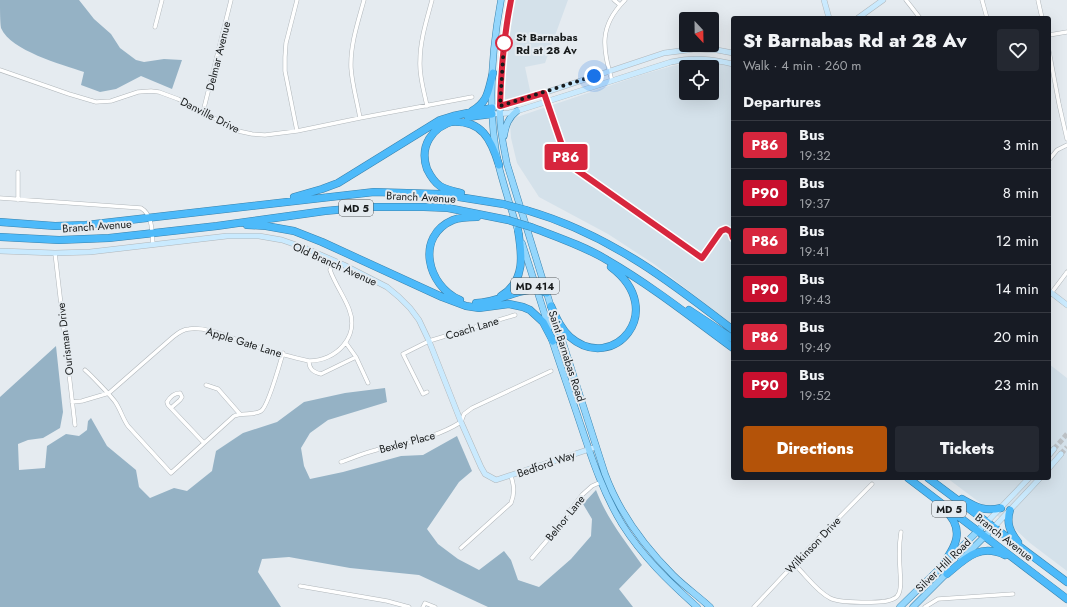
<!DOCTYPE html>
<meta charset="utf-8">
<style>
:root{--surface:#171b24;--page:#242831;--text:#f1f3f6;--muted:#9ea1a6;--line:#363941;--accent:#b45309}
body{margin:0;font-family:Jost,sans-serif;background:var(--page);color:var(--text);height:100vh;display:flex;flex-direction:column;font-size:15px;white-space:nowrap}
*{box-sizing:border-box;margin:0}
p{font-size:13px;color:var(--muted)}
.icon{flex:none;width:22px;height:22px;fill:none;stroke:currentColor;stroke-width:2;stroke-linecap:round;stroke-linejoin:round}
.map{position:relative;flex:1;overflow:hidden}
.side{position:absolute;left:731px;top:16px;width:320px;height:464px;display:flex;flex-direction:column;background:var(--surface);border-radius:4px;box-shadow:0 4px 16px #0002}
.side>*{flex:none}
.badge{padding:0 8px;border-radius:3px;font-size:14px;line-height:26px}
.needle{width:26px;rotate:158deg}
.fabs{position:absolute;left:679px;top:12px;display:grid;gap:8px}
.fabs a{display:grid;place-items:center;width:40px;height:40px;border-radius:4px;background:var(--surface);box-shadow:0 4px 16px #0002;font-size:20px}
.you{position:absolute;width:20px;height:20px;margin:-10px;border:3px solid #fff;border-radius:50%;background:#1a73e8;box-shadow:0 0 0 6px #1a73e833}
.map>.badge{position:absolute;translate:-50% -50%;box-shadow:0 0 0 2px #fff}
h2{padding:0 12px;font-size:15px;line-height:36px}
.round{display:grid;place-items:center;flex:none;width:42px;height:42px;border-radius:4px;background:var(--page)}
.summary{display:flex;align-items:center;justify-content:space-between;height:68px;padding:0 12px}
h1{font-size:19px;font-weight:800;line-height:30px}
.cta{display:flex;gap:8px;margin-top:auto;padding:8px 12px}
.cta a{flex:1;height:46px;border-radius:4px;background:var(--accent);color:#fff;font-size:16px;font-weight:800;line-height:46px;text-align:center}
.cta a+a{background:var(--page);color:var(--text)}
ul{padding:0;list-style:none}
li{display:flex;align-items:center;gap:12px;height:48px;padding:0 12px;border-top:1px solid var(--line)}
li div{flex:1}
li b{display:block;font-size:15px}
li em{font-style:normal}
li .badge{min-width:44px;font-weight:700;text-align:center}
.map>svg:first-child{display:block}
.built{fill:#d4e1ea;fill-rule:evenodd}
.forest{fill:#95b2c5}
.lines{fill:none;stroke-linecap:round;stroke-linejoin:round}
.secondary-tunnel{stroke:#bcc1c5;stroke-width:5;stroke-dasharray:5 2.5;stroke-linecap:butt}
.street-casing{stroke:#b1b7bb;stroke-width:4.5}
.secondary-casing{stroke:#b1b7bb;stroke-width:6}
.primary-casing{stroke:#3a82ac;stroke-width:7}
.highway-casing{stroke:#3a82ac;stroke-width:8}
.street{stroke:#fff;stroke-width:3.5}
.secondary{stroke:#caeafe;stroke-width:5}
.primary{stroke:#94d6fc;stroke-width:6}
.highway{stroke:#4dbafa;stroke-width:7}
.highway-bridge-casing{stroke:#3a82ac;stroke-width:8;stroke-linecap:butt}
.highway-bridge{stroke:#4dbafa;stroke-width:7}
.line-casing{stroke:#fff;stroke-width:9}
.line{stroke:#d7263d;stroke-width:6}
.walk{stroke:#171a1b;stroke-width:4;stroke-dasharray:0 7.2}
.stop-dot{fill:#fff;stroke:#d7263d;stroke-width:2}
.labels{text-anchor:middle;stroke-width:4;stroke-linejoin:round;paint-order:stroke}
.shield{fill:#e5ebf0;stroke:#55595b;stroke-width:1}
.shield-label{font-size:10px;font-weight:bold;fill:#171a1b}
.stop-label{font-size:11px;font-weight:bold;fill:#171a1b;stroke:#e5ebf0;text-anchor:start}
.street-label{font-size:11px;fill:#171a1b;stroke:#e5ebf0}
</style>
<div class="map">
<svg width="1067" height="607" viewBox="0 0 1067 607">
<rect width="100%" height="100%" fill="#e5ebf0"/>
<path class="built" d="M515,0H568L545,63L525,67L531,95L502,103L509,30Z
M690,63H715L733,67V325L654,264L608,234L539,197L517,163L511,138L510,124L514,118L641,75L672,66ZM686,67H712V93H686Z
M1049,364L1067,378V571L1030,543L1015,529L947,478H1049Z"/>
<path class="forest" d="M0,0H79L94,19L111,34L120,48L136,60L144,62L164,59L182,60L172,89L141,76L116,89L100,92L81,85L84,72C61,64 11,51 1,28C0,22 0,7 0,0Z
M56,346L63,412L60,428L43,438L28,440L18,444L19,470L45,468L47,446L66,434L79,436L87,430L88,421L91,418L107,446L136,470L139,487L150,498L174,488L187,491L212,471L216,451L243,433L277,422L304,402L345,393L385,388L387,402L328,420L310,433L301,448L304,466L310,479L343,472L401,456L423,455L457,436L472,471L459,482L427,529L438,544L458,559L479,570L504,551L511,560L518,580L539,587L571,559L591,536L592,519L583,504L596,490C606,517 625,541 642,565L619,589L633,607H488L419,575L350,568L289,557L262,559L258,572L281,607H0V397Z"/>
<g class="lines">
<path class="secondary-tunnel" d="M1054,449L1067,434
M1061,454L1067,447"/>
<defs>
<path id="street" d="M297,0L286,43L285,57V71L297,131
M614,0L620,5
M906,0L920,18
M982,0L987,18
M1038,0L1042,18
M155,27L162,0
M1049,35L1067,32
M1049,51L1059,104L1067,139
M0,70L69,94L96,102L111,101L138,92L151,91L159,92L178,99L238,131L252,134L265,135L297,131L360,118L472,97
M612,81C603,48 598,27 625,0
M427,106C424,91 419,76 420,61C420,40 427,19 432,0
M203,112L231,0
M360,118C357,101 352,84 351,68C350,45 358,22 364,0
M1049,160L1057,150L1067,145
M0,198L141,208C153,215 152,233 153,245
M18,200V172
M55,253L75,425
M1049,296L1067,272
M346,343L356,357L368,383
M309,361C309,369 313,372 321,374L356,357
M85,370C90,374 113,398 116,403C121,411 123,419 128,426L171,473L234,416C243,412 253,416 261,411C268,407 280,363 283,353
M206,385L218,389L239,413
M427,392L423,394L403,354L429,341L515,315
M72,402L82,401L109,393L173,337C178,333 183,329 189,329C208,326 234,340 252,345C270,351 290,357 309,361C336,361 360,337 349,309C344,296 335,284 330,270L333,261
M171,408L180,400L182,397L180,393C175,393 170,397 167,402L168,405L204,443
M341,462C352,458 364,453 376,450C408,441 432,440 461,422L464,414L472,408L551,371
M461,548L511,503C515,492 514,486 511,476
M532,558L549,538L582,495L592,486L601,482
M794,564C806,575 816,591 830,598C838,603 884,604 893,599C896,598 898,596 899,593C902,586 900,576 900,569C899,556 899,544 901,532
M300,586L387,601L409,607
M423,607L425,603L435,607
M754,607L815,542L872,484
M925,607L938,599L1013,594"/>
<path id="secondary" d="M824,0L829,18
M858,18L883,0
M492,108L544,93L664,53L695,49L717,50L733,53
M492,114L509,113L517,111L671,62C694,57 711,59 733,64
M0,251L55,253L90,252L227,236H259L282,240L305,248L344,265L387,287L399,297L410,308L419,320L429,341L461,422L481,467L485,474L496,480L596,447
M1049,291L1067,305
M1049,455L1054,449
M1049,468L1061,454
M987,522L1029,478
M994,527L1040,478"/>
<path id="primary" d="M501,0C491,54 487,113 499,167C505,190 512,212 519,234
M511,0C503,38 499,77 500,116C500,132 504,148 507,164L552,310
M504,136C506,125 508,118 517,111
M522,243L549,328
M556,321L605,474C619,512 645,547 673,575C684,586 698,596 710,607
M551,337C560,365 570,393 579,420C591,456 602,491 622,524C642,556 669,582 697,607
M961,560L994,527
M900,607L987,522
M913,607L950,570"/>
<path id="highway" d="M472,111C489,101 488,90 493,73
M468,117L492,114
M454,121C432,127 419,146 427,169C430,175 434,182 440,186C446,190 454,191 461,193
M451,122C482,120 491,139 499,165
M294,197L322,189L338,183L440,120L453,116L492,108
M526,210C564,221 600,238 634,259C669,280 701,306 733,330
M0,222L55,226L86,225L374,192L440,194L503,204
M247,225L266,226L294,231L322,242L442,297L466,306L479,308L509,304L523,307L530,310L543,322L553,341
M531,227C557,237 584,246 607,260C652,286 692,318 733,348
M0,237L59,240L109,238L217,226L325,211L369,207H424L448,208L508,220
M501,296C526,281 522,254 518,230
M460,300C427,286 415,236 453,220C461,217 469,217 477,217
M476,303C495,303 511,292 529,290C535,289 541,291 547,293
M551,306C556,317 561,329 570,337C613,374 669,311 611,267
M689,310L733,339
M908,478L1067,599
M928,478L1067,582
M962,499C976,507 984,512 1001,508
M1010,510C1006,523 1010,532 1018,542
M940,568C955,548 967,530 944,509
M947,574C965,559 979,543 1005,555"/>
</defs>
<use href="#street" class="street-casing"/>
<use href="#secondary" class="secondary-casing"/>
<use href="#primary" class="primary-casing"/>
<use href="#highway" class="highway-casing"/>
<use href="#street" class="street"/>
<use href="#secondary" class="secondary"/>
<use href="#primary" class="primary"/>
<use href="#highway" class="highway"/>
<defs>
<path id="highway-bridge" d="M503,204L526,210
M508,220L531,227"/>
</defs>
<use href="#highway-bridge" class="highway-bridge-casing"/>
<use href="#highway-bridge" class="highway-bridge"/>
</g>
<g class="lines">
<defs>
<path id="line" d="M511,0C504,35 501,70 500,106L544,93L566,157L574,168L702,258L721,231L726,229L731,232L733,238"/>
</defs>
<use href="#line" class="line-casing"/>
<use href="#line" class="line"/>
<path class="walk" d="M504,43L500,106L594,76"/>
</g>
<circle class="stop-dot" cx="504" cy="43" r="8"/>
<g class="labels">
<g class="shield">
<rect x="339" y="200" width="34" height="16" rx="3"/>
<rect x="511" y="278" width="48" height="16" rx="3"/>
<rect x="932" y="501" width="34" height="16" rx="3"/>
</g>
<g class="shield-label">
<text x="356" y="212">MD 5</text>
<text x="535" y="290">MD 414</text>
<text x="949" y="513">MD 5</text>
</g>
<g class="stop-label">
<text x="516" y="41">St Barnabas<tspan x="516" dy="13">Rd at 28 Av</tspan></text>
</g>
<g class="street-label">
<text transform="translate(218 56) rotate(-76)" y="4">Delmar Avenue</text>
<text transform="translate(210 115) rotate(27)" y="4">Danville Drive</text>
<text transform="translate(421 197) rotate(3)" y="4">Branch Avenue</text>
<text transform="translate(97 226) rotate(-4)" y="4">Branch Avenue</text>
<text transform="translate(335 264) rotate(24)" y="4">Old Branch Avenue</text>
<text transform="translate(472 328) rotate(-17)" y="4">Coach Lane</text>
<text transform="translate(65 339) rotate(-97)" y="4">Ourisman Drive</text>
<text transform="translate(244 342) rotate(17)" y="4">Apple Gate Lane</text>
<text transform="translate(567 356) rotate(72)" y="4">Saint Barnabas Road</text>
<text transform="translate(407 442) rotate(-15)" y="4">Bexley Place</text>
<text transform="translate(546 464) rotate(-19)" y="4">Bedford Way</text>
<text transform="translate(565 518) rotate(-51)" y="4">Belnor Lane</text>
<text transform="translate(1004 537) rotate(38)" y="4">Branch Avenue</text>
<text transform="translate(813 545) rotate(-46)" y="4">Wilkinson Drive</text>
<text transform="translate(943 565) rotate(-44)" y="4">Silver Hill Road</text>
</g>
</g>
</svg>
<div class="fabs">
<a><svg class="needle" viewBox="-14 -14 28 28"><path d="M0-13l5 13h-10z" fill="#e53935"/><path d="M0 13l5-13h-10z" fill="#9ea1a6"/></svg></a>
<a><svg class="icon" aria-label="locate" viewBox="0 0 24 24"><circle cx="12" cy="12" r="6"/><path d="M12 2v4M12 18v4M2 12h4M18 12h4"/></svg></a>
</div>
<div class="you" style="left:594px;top:76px"></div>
<b class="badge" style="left:566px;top:157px;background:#d7263d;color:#fff">P86</b>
<section class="side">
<div class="summary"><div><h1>St Barnabas Rd at 28 Av</h1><p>Walk · 4 min · 260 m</p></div><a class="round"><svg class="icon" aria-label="heart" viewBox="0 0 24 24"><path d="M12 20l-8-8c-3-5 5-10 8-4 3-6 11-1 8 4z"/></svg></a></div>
<h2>Departures</h2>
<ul>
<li><span class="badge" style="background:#d7263d;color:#fff">P86</span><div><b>Bus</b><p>19:32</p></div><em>3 min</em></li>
<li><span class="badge" style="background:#c8102e;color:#fff">P90</span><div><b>Bus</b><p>19:37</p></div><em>8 min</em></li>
<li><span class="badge" style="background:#d7263d;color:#fff">P86</span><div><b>Bus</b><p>19:41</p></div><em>12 min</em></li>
<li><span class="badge" style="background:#c8102e;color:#fff">P90</span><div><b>Bus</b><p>19:43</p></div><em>14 min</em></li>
<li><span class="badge" style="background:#d7263d;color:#fff">P86</span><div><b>Bus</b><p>19:49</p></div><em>20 min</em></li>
<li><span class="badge" style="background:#c8102e;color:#fff">P90</span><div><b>Bus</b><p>19:52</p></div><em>23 min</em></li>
</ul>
<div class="cta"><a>Directions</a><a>Tickets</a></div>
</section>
</div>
